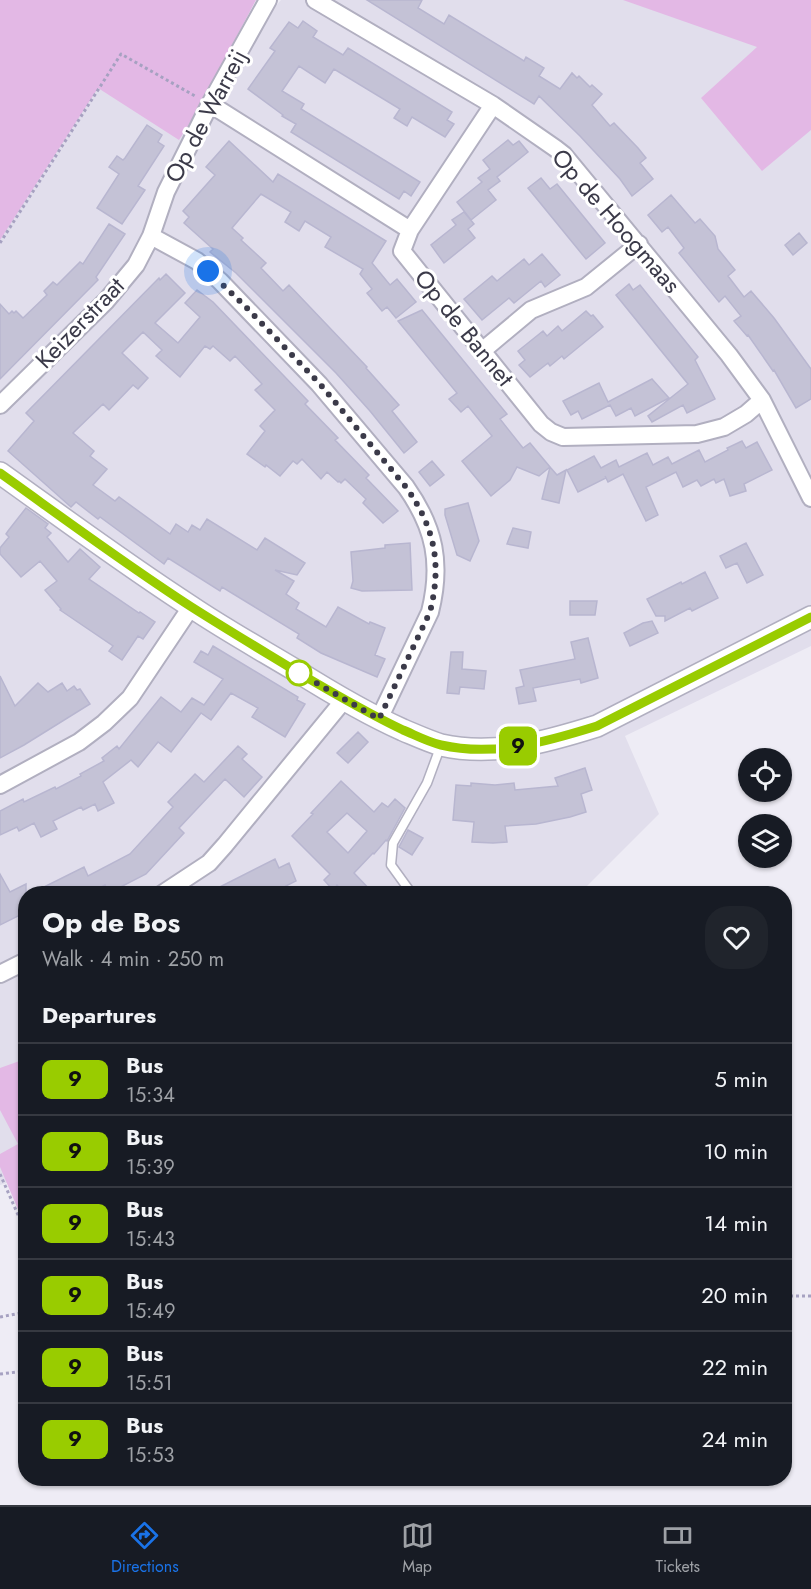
<!DOCTYPE html>
<meta charset="utf-8">
<style>
:root{--surface:#171b24;--page:#20242c;--text:#f1f3f6;--muted:#9ea1a6;--line:#363941;--accent:#1a73e8}
body{margin:0;font-family:Jost,sans-serif;background:var(--page);color:var(--text);height:100vh;display:flex;flex-direction:column;font-size:22px;white-space:nowrap}
*{box-sizing:border-box;margin:0}
p{font-size:20px;color:var(--muted)}
.icon{flex:none;width:33px;height:33px;fill:none;stroke:currentColor;stroke-width:2;stroke-linecap:round;stroke-linejoin:round}
.map{position:relative;flex:1;overflow:hidden}
.side{position:absolute;left:18px;top:886px;width:774px;height:600px;display:flex;flex-direction:column;background:var(--surface);border-radius:24px;box-shadow:0 2px 4px #0004}
.side>*{flex:none}
.badge{padding:0 12px;border-radius:9px;font-size:21px;line-height:39px}
.fabs{position:absolute;left:738px;top:748px;display:grid;gap:12px}
.fabs a{display:grid;place-items:center;width:54px;height:54px;border-radius:50%;background:var(--surface);box-shadow:0 2px 4px #0004;font-size:30px}
.you{position:absolute;width:30px;height:30px;margin:-15px;border:4px solid #fff;border-radius:50%;background:#1a73e8;box-shadow:0 0 0 9px #1a73e833}
.map>.badge{position:absolute;translate:-50% -50%;box-shadow:0 0 0 3px #fff}
h2{padding:0 24px;font-size:22px;line-height:54px}
.round{display:grid;place-items:center;flex:none;width:63px;height:63px;border-radius:24px;background:var(--page)}
.summary{display:flex;align-items:center;justify-content:space-between;height:102px;padding:0 24px}
h1{font-size:28px;font-weight:700;line-height:45px}
ul{padding:0;list-style:none}
li{display:flex;align-items:center;gap:18px;height:72px;padding:0 24px;border-top:2px solid var(--line)}
li div{flex:1}
li b{display:block;font-size:22px}
li em{font-style:normal}
li .badge{min-width:66px;font-weight:700;text-align:center}
.tabs{display:flex;justify-content:space-around;align-items:center;height:84px;border-top:2px solid var(--line);background:var(--surface);font-size:16px;color:var(--muted)}
.tabs a{display:grid;justify-items:center;gap:3px}
.tabs .current{color:var(--accent)}
.map>svg:first-child{display:block}
.residential{fill:#e1deec}
.green{fill:#e3b8e5}
.building{fill:#c4c2d6;stroke:#b8b6d0;stroke-width:1.5;fill-rule:evenodd}
.lines{fill:none;stroke-linecap:round;stroke-linejoin:round}
.service-casing{stroke:#b1afc0;stroke-width:11}
.minor-casing{stroke:#b1afc0;stroke-width:20}
.tertiary-casing{stroke:#b1afc0;stroke-width:24}
.path{stroke:#a6a1c1;stroke-width:3;stroke-dasharray:3 3;stroke-linecap:butt}
.service{stroke:#fff;stroke-width:8}
.minor{stroke:#fff;stroke-width:16}
.tertiary{stroke:#fff;stroke-width:21}
.line-casing{stroke:#fff;stroke-width:14}
.line{stroke:#9c0;stroke-width:9}
.walk{stroke:#3b3a49;stroke-width:6;stroke-dasharray:0 10.8}
.stop-dot{fill:#fff;stroke:#9c0;stroke-width:3}
.labels{text-anchor:middle;stroke-width:6;stroke-linejoin:round;paint-order:stroke}
.street-label{font-size:24px;fill:#3b3a49;stroke:#fff}
</style>
<div class="map">
<svg width="811" height="1505" viewBox="0 0 811 1505">
<rect width="100%" height="100%" fill="#eeecf5"/>
<path class="residential" d="M281,0H668L811,67V646L625,736L659,814L579,894H26L25,1177L0,1185V159L108,47L188,110Z"/>
<path class="green" d="M0,0H256L196,113L179,140L98,88L0,240Z
M623,0H811V130L762,171L701,98L757,47Z
M25,1059V1226L0,1167V1154L18,1144L0,1110V1068Z"/>
<path class="building" d="M367,0H422L418,8L444,24L449,15L524,61L526,57L544,68L539,76L560,89L572,73L577,78L579,76L590,87L592,85L602,94L592,105L610,126L614,123L638,148L646,158L640,163L653,179L632,196L620,179L580,136L539,96L534,104Z
M303,21L317,31L313,37L343,55L348,48L452,112L447,120L454,124L445,137L412,117L407,126L394,118L400,109L334,69L325,83L299,66L282,91L304,104L301,109L420,182L411,196L404,191L399,199L291,132L296,124L282,116L283,115L248,89L275,51L270,48L289,22L298,28Z
M147,125L162,135L158,142L164,146L138,186L145,190L122,224L97,208L119,174L109,167L117,156L123,160L125,158Z
M508,140L513,145L519,141L528,152L497,177L500,181L488,190L496,200L471,220L457,202L482,182L478,178L490,169L483,160Z
M229,141L273,182L278,174L386,241L372,263L390,285L397,279L416,302L396,318L387,307L382,311L367,293L372,289L360,274L363,269L325,247L331,237L305,221L299,231L285,222L291,212L261,194L232,228L243,238L241,240L266,263L261,268L283,291L289,285L367,367L366,368L399,405L392,411L417,442L404,453L370,411L336,373L236,273L210,252L213,249L184,223L189,217L183,211L215,175L206,167Z
M541,178L550,189L557,184L605,243L586,259L528,188Z
M671,195L695,223L700,219L715,236L718,249L735,270L728,276L744,297L751,291L774,318L811,369V399L796,408L774,370L773,371L748,335L747,336L734,321L741,316L725,296L719,302L679,253L684,248L668,227L662,232L648,215Z
M464,212L474,224L468,229L475,238L444,263L431,245L456,225L452,220Z
M109,224L125,234L96,277L98,280L0,379V304L9,314L12,311L14,313L16,311L23,318L47,295L44,291L53,282L57,285L80,262L83,264Z
M799,233L807,243L793,255L785,245Z
M542,254L560,275L545,287L541,281L514,303L509,298L482,320L464,299L492,276L497,281L524,259L529,265Z
M166,274L185,293L155,323L178,343L200,317L185,303L197,290L213,302L308,401L305,404L338,438L335,440L369,475L366,478L398,511L383,523L363,503L366,499L345,479L341,483L339,481L338,482L327,472L321,479L302,459L297,464L293,461L280,476L266,465L265,467L247,454L265,431L260,426L275,410L255,390L262,384L235,356L230,361L213,346L210,349L205,346L180,377L156,356L162,350L143,332L122,353L148,378L138,389L133,385L109,410L103,404L73,433L94,451L90,456L107,469L93,485L115,501L119,497L170,534L176,524L188,532L192,525L200,530L207,519L257,550L265,538L305,563L297,575L275,570L294,581L286,594L299,603L296,609L326,627L338,607L369,624L370,622L385,628L375,655L385,659L377,677L321,653L297,638L299,634L222,587L220,591L168,558L164,564L100,517L98,519L76,502L71,507L8,451L34,421L26,413L159,278L160,280Z
M629,284L633,290L640,285L698,357L695,360L715,399L687,413L683,405L652,422L648,416L688,384L616,295Z
M422,310L507,414L500,419L523,448L530,443L550,467L539,476L517,467L510,480L491,496L462,461L492,436L468,406L461,412L449,399L457,393L398,321Z
M586,311L591,316L593,315L603,327L564,359L562,356L550,366L548,363L530,377L519,365L525,360L518,351L543,331L547,336L558,326L562,331Z
M652,379L669,398L635,416L631,408L616,416L610,405L582,419L578,411L571,415L563,401L599,383L608,402Z
M742,441L746,448L757,442L772,470L744,484L746,491L730,496L724,479L716,483L714,479L701,486L697,480L683,487L676,472L646,487L658,515L646,521L623,474L608,482L605,476L606,478L578,492L567,470L594,456L601,468L616,460L619,467L647,453L653,465L668,457L672,464L699,450L705,462L728,450L727,448Z
M432,461L444,475L430,486L419,472Z
M550,467L557,475L566,470L559,503L542,499Z
M468,503L479,541L470,561L457,555L445,515V509Z
M26,508L48,524L45,528L51,533L47,537L68,562L80,549L100,567L89,579L139,613L140,612L155,622L143,639L138,636L122,660L109,651L113,646L60,610L61,609L45,590L57,581L40,561L21,577L0,554V548L9,537L6,534L8,531Z
M513,528L531,532L528,548L507,544Z
M410,543L412,590L362,591L351,588L353,581L351,552L385,548V545Z
M746,543L763,575L747,583L737,563L726,568L720,556Z
M705,572L718,598L692,611L690,608L665,621V616H656L647,599L681,582L682,584Z
M570,601H597L595,615H570Z
M652,621L658,633L630,646L624,633L643,623Z
M588,638L598,678L581,683L580,679L533,688L536,701L519,704L516,688L524,686L520,670L575,659L571,642Z
M213,646L298,697L297,700L305,704L285,737L252,717L258,708L231,693L211,720L201,713L171,752L158,742L138,767L131,760L103,782L114,803L98,811L95,804L83,810L81,807L53,821L57,829L41,837L34,823L19,831L17,827L0,835V811L23,799L24,802L55,787L56,789L81,776L80,774L104,761L102,758L117,746L119,749L161,697L181,712L192,698L204,705L223,679L194,662L201,651L208,655Z
M451,652H463L462,669L486,671L484,689L460,687L459,694L447,693Z
M0,676L15,706L38,683L48,692L62,683L67,691L74,686L77,690L80,689L90,704L24,745L0,758Z
M358,732L368,742L348,763L337,753Z
M238,746L247,754L242,759L262,777L244,797L225,779L179,828L184,833L146,874L109,893L105,885L88,894H30L84,867L88,876L130,854L173,807L168,802L195,774L204,782Z
M585,768L592,790L581,794L586,812L570,817L536,824L505,826L507,842L493,843L472,842L474,822L453,820L456,785L471,786V783L495,785L514,783L515,790L558,786L555,778Z
M341,781L374,812L382,803L388,807L395,799L405,808L387,841L386,840L374,854L373,853L354,873L374,894H346L337,885L333,890L324,880L330,874L292,836L313,814L311,813ZM347,813L367,831L348,853L327,832Z
M408,830L423,838L412,855L399,847Z
M275,859L279,868L289,863L296,881L270,894H206Z
M0,874L10,892L26,884V912L0,925Z"/>
<g class="lines">
<defs>
<path id="service" d="M412,894L391,865L393,843L427,783L441,745"/>
<path id="minor" d="M315,0L493,105L555,148L564,155L729,355L762,400L811,498
M210,104L410,230L402,251L541,424L551,432L563,437L697,434L724,427L746,414L762,400
M410,230L493,105
M151,236L197,261L220,281L319,384L406,487C435,528 442,564 430,612L379,719
M482,351L531,310L586,287L639,244
M0,405L106,301L136,265L151,236L166,192L210,104L268,0
M0,785L79,742L104,723L130,698L191,607
M162,894L209,863L225,845L344,700
M0,974L26,961"/>
<path id="tertiary" d="M0,473C63,518 125,564 190,606C224,629 260,649 295,670C330,692 365,713 403,730C415,735 428,741 441,745C494,757 546,742 597,726L811,617"/>
</defs>
<use href="#service" class="service-casing"/>
<use href="#minor" class="minor-casing"/>
<use href="#tertiary" class="tertiary-casing"/>
<path class="path" d="M0,243L121,54L195,96
M0,1174L26,1233
M784,1296H811
M0,1317L26,1312
M0,1374L26,1371"/>
<use href="#service" class="service"/>
<use href="#minor" class="minor"/>
<use href="#tertiary" class="tertiary"/>
</g>
<g class="lines">
<defs>
<path id="line" d="M0,473C63,518 125,564 190,606C226,629 263,651 299,673C333,693 367,713 403,730C415,735 428,742 441,745C494,757 546,742 597,726L811,617"/>
</defs>
<use href="#line" class="line-casing"/>
<use href="#line" class="line"/>
<path class="walk" d="M208,271L244,305L320,384L406,487C435,528 442,564 430,612L379,719L299,673"/>
</g>
<circle class="stop-dot" cx="299" cy="673" r="12"/>
<g class="labels">
<g class="street-label">
<text transform="translate(206 116) rotate(-62)" y="8">Op de Warreij</text>
<text transform="translate(616 221) rotate(49)" y="8">Op de Hoogmaas</text>
<text transform="translate(80 323) rotate(-46)" y="8">Keizerstraat</text>
<text transform="translate(464 328) rotate(51)" y="8">Op de Bannet</text>
</g>
</g>
</svg>
<div class="fabs">
<a><svg class="icon" aria-label="locate" viewBox="0 0 24 24"><circle cx="12" cy="12" r="6"/><path d="M12 2v4M12 18v4M2 12h4M18 12h4"/></svg></a>
<a><svg class="icon" aria-label="layers" viewBox="0 0 24 24"><path d="M12 4l9 5-9 5-9-5zM3 14l9 5 9-5"/></svg></a>
</div>
<div class="you" style="left:208px;top:271px"></div>
<b class="badge" style="left:518px;top:746px;background:#9c0;color:#111">9</b>
<section class="side">
<div class="summary"><div><h1>Op de Bos</h1><p>Walk · 4 min · 250 m</p></div><a class="round"><svg class="icon" aria-label="heart" viewBox="0 0 24 24"><path d="M12 20l-8-8c-3-5 5-10 8-4 3-6 11-1 8 4z"/></svg></a></div>
<h2>Departures</h2>
<ul>
<li><span class="badge" style="background:#9c0;color:#111">9</span><div><b>Bus</b><p>15:34</p></div><em>5 min</em></li>
<li><span class="badge" style="background:#9c0;color:#111">9</span><div><b>Bus</b><p>15:39</p></div><em>10 min</em></li>
<li><span class="badge" style="background:#9c0;color:#111">9</span><div><b>Bus</b><p>15:43</p></div><em>14 min</em></li>
<li><span class="badge" style="background:#9c0;color:#111">9</span><div><b>Bus</b><p>15:49</p></div><em>20 min</em></li>
<li><span class="badge" style="background:#9c0;color:#111">9</span><div><b>Bus</b><p>15:51</p></div><em>22 min</em></li>
<li><span class="badge" style="background:#9c0;color:#111">9</span><div><b>Bus</b><p>15:53</p></div><em>24 min</em></li>
</ul>
</section>
</div>
<nav class="tabs">
<a class="current"><svg class="icon" aria-label="directions" viewBox="0 0 24 24"><path d="M12 3l9 9-9 9-9-9zM9 14v-3h6M13 9l2 2-2 2"/></svg>Directions</a>
<a><svg class="icon" aria-label="map" viewBox="0 0 24 24"><path d="M3 6l6-2 6 2 6-2v14l-6 2-6-2-6 2zM9 4v14M15 6v14"/></svg>Map</a>
<a><svg class="icon" aria-label="tickets" viewBox="0 0 24 24"><path d="M3 7h18v10H3zM15 7v10"/></svg>Tickets</a>
</nav>
